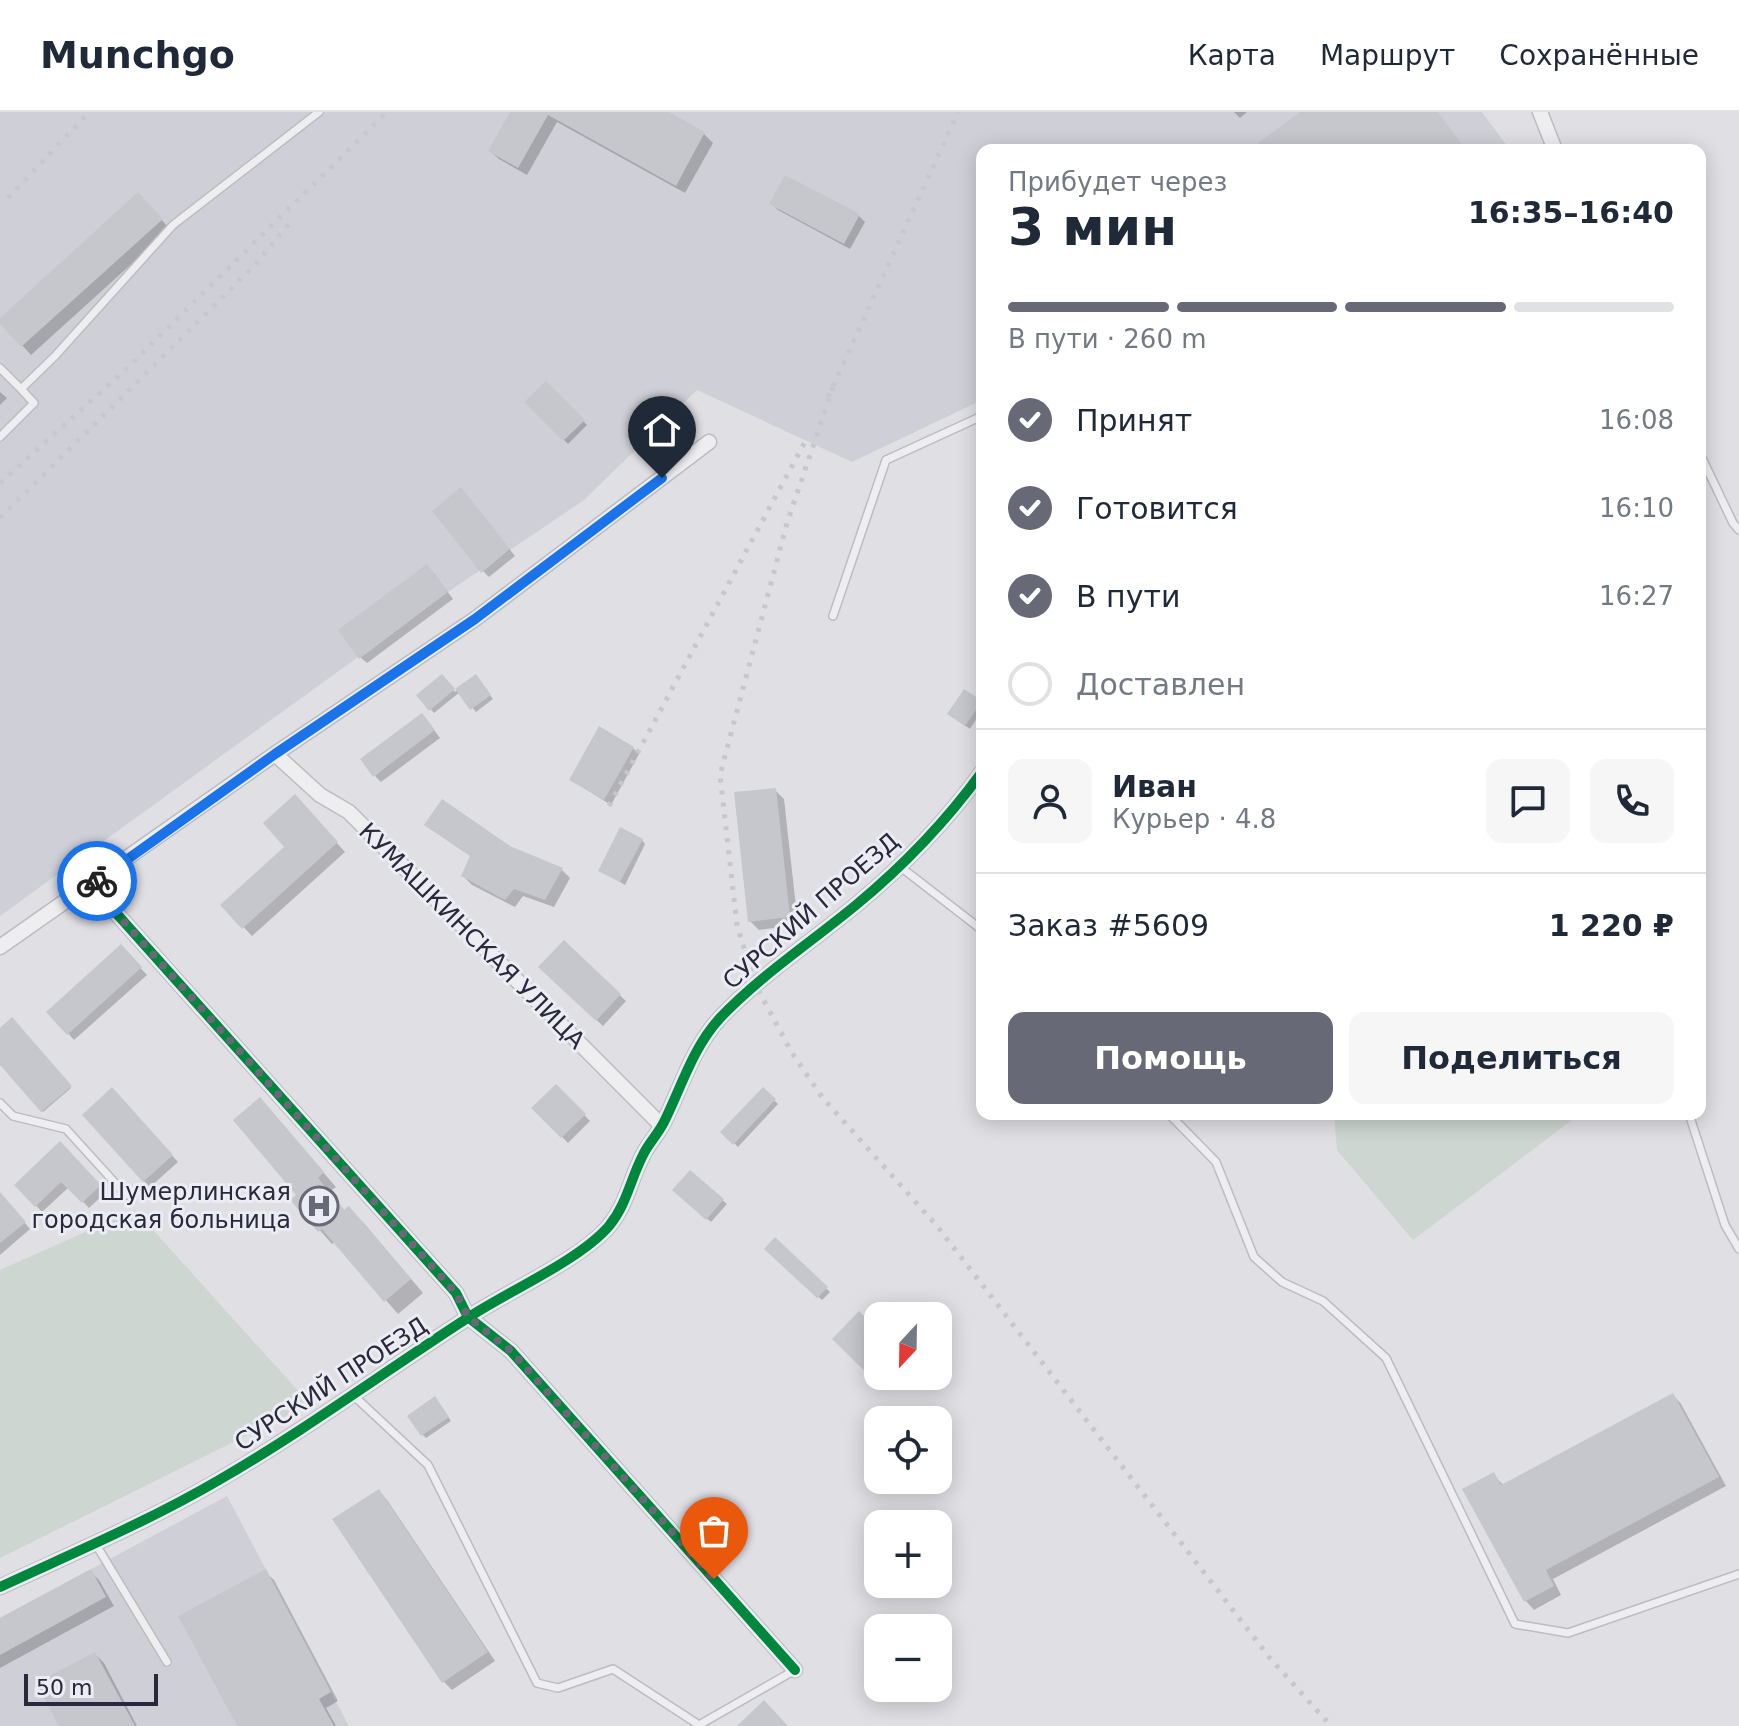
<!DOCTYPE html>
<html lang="ru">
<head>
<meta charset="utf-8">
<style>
	:root { --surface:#fff; --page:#f6f6f7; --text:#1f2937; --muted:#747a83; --line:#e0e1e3; --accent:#686976 }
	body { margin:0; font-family:"DejaVu Sans",sans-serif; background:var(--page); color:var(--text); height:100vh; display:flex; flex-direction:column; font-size:30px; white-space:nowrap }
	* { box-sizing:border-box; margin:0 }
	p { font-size:26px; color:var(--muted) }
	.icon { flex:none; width:44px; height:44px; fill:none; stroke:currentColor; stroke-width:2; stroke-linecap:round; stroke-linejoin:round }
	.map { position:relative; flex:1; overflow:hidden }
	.panel { position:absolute; left:976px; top:32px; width:730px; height:976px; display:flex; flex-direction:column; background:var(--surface); border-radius:16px; box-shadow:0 4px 20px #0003 }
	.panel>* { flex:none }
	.needle { width:52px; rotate:202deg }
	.fabs { position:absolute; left:864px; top:1190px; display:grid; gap:16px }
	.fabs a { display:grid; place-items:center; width:88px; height:88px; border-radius:16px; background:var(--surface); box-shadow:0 4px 20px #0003; font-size:40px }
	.scale { position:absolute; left:24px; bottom:20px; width:134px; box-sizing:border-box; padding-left:8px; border:4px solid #28293b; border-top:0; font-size:22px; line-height:28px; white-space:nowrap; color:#28293b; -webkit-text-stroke:6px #ecedf4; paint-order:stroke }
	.pin { position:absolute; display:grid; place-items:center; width:68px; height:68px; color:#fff; margin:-82px -34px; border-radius:50% 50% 50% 0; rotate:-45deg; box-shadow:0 0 8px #0007 }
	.pin .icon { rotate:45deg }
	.courier { position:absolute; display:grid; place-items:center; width:80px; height:80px; margin:-40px; border:6px solid #1a73e8; border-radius:50%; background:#fff; color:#222; box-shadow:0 2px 10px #0007 }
	.overview em { font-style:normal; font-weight:600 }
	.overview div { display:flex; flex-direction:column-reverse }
	.overview { display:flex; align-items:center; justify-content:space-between; height:136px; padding:0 32px }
	h1 { font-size:52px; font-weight:600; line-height:60px }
	.bar { display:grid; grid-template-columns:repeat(4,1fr); gap:12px 8px; align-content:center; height:96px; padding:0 32px }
	.bar i { height:10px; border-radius:6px; background:var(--line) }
	.bar .active { background:var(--accent) }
	.bar p { grid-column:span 4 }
	.line { display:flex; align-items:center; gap:20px; padding:0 32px; border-top:2px solid var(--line) }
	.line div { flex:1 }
	.round { display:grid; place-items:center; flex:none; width:84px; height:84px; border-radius:16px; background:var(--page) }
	ol { padding:0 32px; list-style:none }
	li { display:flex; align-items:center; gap:24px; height:88px }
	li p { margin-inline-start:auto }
	li .icon { padding:8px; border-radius:50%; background:var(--accent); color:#fff; stroke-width:4 }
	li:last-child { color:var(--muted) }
	li i { width:44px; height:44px; border:4px solid var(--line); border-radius:50% }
	.button { display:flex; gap:16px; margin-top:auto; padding:16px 32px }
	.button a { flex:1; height:92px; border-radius:16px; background:var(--accent); color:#fff; font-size:32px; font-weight:600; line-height:92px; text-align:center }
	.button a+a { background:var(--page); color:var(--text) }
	header { display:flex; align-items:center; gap:48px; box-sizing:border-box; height:112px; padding:0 40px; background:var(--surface); border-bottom:2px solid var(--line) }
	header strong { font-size:38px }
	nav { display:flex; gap:44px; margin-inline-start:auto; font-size:28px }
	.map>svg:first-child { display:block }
	.built { fill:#cfd0d7 }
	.green { fill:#cdd6d0 }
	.shadow { fill:#0003 }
	.building { fill:#c6c7cc }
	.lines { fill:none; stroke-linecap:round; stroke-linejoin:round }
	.lane-casing { stroke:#bcbcc1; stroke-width:10 }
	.street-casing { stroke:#bcbcc1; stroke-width:17 }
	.lane { stroke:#eeeef0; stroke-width:7 }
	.street { stroke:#eeeef0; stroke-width:14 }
	.rail { stroke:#c7c8cb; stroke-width:5; stroke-dasharray:4 8; stroke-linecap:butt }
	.cycleway-casing { stroke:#ecedf4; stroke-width:15 }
	.cycleway { stroke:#00873e; stroke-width:10 }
	.done { stroke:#686976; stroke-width:8; stroke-dasharray:0 14.4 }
	.route { stroke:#1a73e8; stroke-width:10 }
	.labels { text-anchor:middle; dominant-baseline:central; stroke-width:6; stroke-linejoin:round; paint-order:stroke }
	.street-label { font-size:24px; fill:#28293b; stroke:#ecedf4 }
	.poi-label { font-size:24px; fill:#28293b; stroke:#ecedf4; text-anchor:end }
</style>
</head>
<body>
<header>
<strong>Munchgo</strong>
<nav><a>Карта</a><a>Маршрут</a><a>Сохранённые</a></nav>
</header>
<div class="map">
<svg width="1739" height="1614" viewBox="0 0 1739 1614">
	<rect width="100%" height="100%" fill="#dfdfe4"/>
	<path class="built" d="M0,0H1482L1510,38H982V288L852,350L697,278L584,388L448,480L0,804Z
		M227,1384L349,1614H0V1506Z"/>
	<path class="green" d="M1334,1002H1580L1413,1128L1337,1038Z
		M135,1098L310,1292L0,1446V1158Z"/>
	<path class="shadow" d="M512,0H665L704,22L713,31L685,81L557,10L527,63L499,47L490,39Z
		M1234,0H1247L1240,6Z
		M138,83L170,117L31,243L0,209Z
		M772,92L859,104L865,110L850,137L778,98Z
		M546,271L587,313L568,332L527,290Z
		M0,280L7,286L0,293Z
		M467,384L515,444L489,465L483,459Z
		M433,460L453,487L367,551L360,545Z
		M442,565L455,580L476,565L493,587L476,600L460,580L434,601L419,584Z
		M965,580L982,591V598L970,617L954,606Z
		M428,610L440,626L381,670L375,664Z
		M633,636L639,642L611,693L571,668Z
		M775,678L784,687L798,813L759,818L750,809Z
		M303,694L345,740L252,824L223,793L287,735Z
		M426,713L509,736L562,758L570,766L554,795L523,784L515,795L472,773L463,764L472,745Z
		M642,728L645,732L625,773L600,758Z
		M564,831L626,889L603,914L541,855Z
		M121,835L147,863L74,928L49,900Z
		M12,908L71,976L43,1000L0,950V918Z
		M556,974L590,1009L568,1031L534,996Z
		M763,978L778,992L738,1035L723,1020Z
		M118,984L178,1050L150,1075L144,1069Z
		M260,988L336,1075L329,1080L345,1099L362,1109L423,1181L398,1202L335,1130L332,1132L293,1088L299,1083Z
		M60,1032L106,1080L89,1096L69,1075L42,1100L17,1073Z
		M690,1060L727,1092L711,1110L675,1078Z
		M0,1082L30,1117L0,1143Z
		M775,1128L830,1180L822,1188L767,1137Z
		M878,1221V1264H896L884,1276L834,1227Z
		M1673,1283L1681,1292L1726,1374L1553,1467L1561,1483L1534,1498L1526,1489L1493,1362L1504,1374Z
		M438,1291L451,1309L426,1326L422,1322Z
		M379,1379L387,1388L495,1549L452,1578L443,1569Z
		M90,1459L99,1468L114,1494L0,1556V1508Z
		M265,1460L274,1468L338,1589L326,1596L336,1614H239Z
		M95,1542L104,1551L137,1614H61Z"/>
	<path class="building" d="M510,0H669L705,20L676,74L548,3L518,56L488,39Z
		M1300,0H1438L1466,38H1263L1258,31Z
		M785,63L860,102L844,132L769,92Z
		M138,80L163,107L21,235L0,212V206Z
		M546,269L585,308L563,329L524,290Z
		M461,375L510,437L481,461L432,399Z
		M427,452L448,480L359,547L338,518Z
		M442,562L455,577L476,562L491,583L470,598L455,577L429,599L416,583Z
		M964,577L982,589L965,614L947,602Z
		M422,601L435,618L373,665L360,647Z
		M599,614L634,635L604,688L569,668Z
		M776,676L790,805L748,810L734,680Z
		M295,682L338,730L242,817L220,793L284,735L263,711Z
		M442,687L510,734L563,756L545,788L514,777L505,788L461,764L470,744L424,713Z
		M620,715L643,727L620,770L598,759Z
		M564,828L621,882L596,909L538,855Z
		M121,832L142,855L67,923L46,900Z
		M12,905L72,974L41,1000L0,953V916Z
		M556,972L586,1002L561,1026L531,996Z
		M112,975L173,1043L143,1070L82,1003Z
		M763,975L776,987L733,1033L720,1020Z
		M260,985L324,1060L318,1066L344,1098L349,1094L411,1167L384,1190L322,1117L318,1120L290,1088L296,1083L233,1008Z
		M60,1029L101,1073L82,1091L61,1070L35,1095L14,1073Z
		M690,1058L724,1087L706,1108L672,1078Z
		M0,1080L26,1110L0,1131Z
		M775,1125L828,1175L817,1186L764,1137Z
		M859,1199L878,1218V1264H884L877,1271L832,1227Z
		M1673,1281L1719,1365L1546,1458L1554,1474L1524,1490L1462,1377L1494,1360L1501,1373Z
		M435,1284L449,1305L421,1324L407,1304Z
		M379,1377L488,1540L442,1571L332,1407Z
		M91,1457L106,1485L0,1543V1506Z
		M266,1457L331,1580L319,1587L334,1614H237L178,1504Z
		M95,1540L135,1614H59L36,1571Z
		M764,1588L788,1614H737Z"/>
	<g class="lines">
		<defs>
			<path id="lane" d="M0,256L21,277
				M0,325L34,291L21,277L55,244L173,113L319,0
				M1700,342L1733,411L1739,418
				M833,504L886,348L982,304
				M898,753L982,818
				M0,991L13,1004L66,1017L126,1083
				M1169,1002L1216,1050L1254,1145L1282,1170L1323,1189L1386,1246L1515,1512L1568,1521L1739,1462
				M1689,1002L1725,1113L1739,1137
				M353,1283L428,1353L537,1571L558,1576L613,1557L699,1613L795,1558
				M95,1431L167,1550"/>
			<path id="street" d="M1540,0L1555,38
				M275,642L320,683L349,700L662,1014
				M91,773L456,1181L468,1205L511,1239L795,1558
				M0,835L275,642L475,507L709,330
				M0,1475C73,1441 149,1409 219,1368C304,1319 384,1260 466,1207C506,1180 579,1149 609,1114C627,1092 630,1068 643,1043C648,1032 658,1022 664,1010C681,976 693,935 720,906C761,863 810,831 856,793C902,755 947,708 982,660"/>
		</defs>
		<use href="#lane" class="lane-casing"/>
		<use href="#street" class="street-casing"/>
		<use href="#lane" class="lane"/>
		<use href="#street" class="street"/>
		<path class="rail" d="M8,86L89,0
			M833,275L787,411L720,663L737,813L755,872L792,941L822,985L937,1114L1269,1545L1331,1614
			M828,285L958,0
			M0,371L120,263L387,0
			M0,406L253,155L294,106
			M609,694L806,328"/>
		<defs>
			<path id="cycleway" d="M91,773L456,1181L468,1205L511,1239L795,1558
				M0,1475C73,1441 149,1409 219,1368C304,1319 384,1260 466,1207C506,1180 579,1149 609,1114C627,1092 630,1068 643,1043C648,1032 658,1022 664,1010C681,976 693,935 720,906C761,863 810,831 856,793C902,755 947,708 982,660"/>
		</defs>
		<use href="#cycleway" class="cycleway-casing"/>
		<use href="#cycleway" class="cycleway"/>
	</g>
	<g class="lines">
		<path class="done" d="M97,769L91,773L456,1181L468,1205L511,1239L714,1467"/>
		<path class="route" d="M97,769L275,642L475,507L662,366"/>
	</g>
	<defs>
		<symbol id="hospital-ring" viewBox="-11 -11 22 22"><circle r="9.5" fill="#ecedf4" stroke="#686976" stroke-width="1.5"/><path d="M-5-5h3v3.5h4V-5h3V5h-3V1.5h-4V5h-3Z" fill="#686976"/></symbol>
	</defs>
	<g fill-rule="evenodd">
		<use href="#hospital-ring" x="297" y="1072" width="44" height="44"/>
	</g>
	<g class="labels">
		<g class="street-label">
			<text transform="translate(811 799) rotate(-41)">СУРСКИЙ ПРОЕЗД</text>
			<text transform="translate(472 824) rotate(45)">КУМАШКИНСКАЯ УЛИЦА</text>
			<text transform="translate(331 1272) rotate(-33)">СУРСКИЙ ПРОЕЗД</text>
		</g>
		<g class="poi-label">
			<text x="291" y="1080">Шумерлинская<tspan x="291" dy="28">городская больница</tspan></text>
		</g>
	</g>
</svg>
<div class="fabs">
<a><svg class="needle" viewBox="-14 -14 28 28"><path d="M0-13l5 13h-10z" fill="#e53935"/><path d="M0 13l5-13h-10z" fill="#747a83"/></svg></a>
<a><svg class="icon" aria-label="locate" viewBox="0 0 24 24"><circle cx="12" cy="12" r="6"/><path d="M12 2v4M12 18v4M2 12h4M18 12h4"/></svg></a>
<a>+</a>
<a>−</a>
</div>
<div class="scale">50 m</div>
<div class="pin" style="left:714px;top:1467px;background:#ea580c"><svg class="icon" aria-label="bag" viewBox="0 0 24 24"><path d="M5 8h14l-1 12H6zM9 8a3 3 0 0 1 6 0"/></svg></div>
<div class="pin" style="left:662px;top:366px;background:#1f2937"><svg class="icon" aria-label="home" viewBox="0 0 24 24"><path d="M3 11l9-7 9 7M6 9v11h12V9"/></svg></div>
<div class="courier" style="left:97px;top:769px"><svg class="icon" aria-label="bike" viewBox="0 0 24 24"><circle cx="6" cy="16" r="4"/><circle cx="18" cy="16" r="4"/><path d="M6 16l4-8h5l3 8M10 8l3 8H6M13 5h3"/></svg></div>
<section class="panel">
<div class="overview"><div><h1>3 мин</h1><p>Прибудет через</p></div><em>16:35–16:40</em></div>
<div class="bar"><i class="active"></i><i class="active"></i><i class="active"></i><i></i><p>В пути · 260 m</p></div>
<ol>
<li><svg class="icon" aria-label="check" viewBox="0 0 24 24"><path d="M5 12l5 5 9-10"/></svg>Принят<p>16:08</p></li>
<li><svg class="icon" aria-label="check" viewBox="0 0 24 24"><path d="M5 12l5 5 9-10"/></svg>Готовится<p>16:10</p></li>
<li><svg class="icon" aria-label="check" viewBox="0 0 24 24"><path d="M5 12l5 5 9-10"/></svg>В пути<p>16:27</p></li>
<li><i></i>Доставлен</li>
</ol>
<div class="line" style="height:144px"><a class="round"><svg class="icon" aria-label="person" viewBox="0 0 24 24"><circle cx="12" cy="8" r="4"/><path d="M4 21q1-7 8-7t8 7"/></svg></a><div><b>Иван</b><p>Курьер · 4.8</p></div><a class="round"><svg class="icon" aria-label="chat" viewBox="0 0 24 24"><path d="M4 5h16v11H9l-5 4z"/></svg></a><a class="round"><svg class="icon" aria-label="phone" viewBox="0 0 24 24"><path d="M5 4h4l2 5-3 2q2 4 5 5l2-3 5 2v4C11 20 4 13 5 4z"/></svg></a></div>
<div class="line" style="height:104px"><div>Заказ #5609</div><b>1 220 ₽</b></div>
<div class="button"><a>Помощь</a><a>Поделиться</a></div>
</section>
</div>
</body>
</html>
